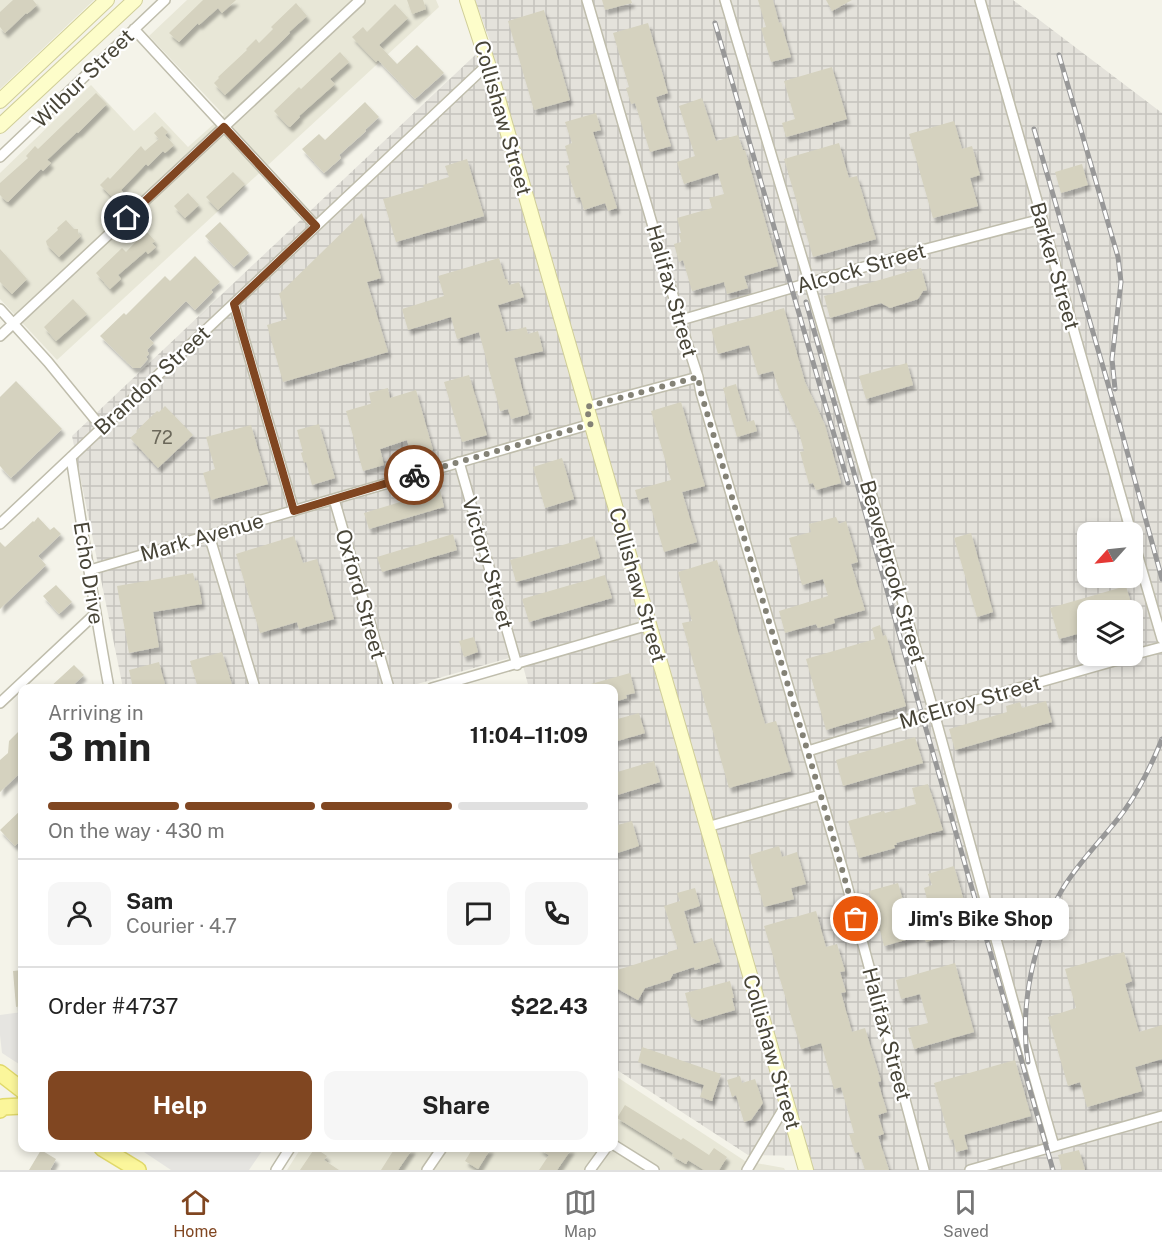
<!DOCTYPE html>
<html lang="en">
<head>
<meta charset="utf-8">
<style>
	:root { --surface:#fff; --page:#f6f6f6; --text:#222; --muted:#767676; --line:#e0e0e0; --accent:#804621 }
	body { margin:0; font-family:"Public Sans",sans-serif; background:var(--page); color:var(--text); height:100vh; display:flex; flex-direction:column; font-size:22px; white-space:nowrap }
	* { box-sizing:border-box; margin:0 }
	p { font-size:20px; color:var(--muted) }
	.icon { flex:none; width:33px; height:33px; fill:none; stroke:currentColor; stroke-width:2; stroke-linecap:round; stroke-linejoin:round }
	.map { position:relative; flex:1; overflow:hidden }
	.panel { position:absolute; left:18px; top:684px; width:600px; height:468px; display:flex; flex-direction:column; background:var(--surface); border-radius:12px; box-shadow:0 3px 9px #0003 }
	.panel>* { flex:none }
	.needle { width:39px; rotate:243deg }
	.buttons { position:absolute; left:1077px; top:522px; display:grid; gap:12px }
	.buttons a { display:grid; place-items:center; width:66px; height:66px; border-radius:12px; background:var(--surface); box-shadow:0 3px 9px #0003; font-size:30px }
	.pin { position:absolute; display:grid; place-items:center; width:51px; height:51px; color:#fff; margin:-26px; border:3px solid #fff; border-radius:50%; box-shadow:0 2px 6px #0007 }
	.courier { position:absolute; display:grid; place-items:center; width:60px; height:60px; margin:-30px; border:4px solid #804621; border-radius:50%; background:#fff; color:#222; box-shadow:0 2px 8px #0007 }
	.bubble { position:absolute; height:42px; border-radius:12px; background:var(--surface); box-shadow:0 3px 9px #0003; font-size:20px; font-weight:700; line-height:42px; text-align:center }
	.summary em { font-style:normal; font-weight:700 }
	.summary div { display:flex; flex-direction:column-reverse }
	.summary { display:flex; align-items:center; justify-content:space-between; height:102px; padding:0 30px }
	h1 { font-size:39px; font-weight:700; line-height:45px }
	.bar { display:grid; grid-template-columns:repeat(4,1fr); gap:9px 6px; align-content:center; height:72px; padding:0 30px }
	.bar i { height:8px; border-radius:4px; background:var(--line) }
	.bar .current { background:var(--accent) }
	.bar p { grid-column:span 4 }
	.line { display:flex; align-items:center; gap:15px; padding:0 30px; border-top:2px solid var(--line) }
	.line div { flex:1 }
	.round { display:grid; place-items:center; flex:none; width:63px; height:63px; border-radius:12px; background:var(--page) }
	.button { display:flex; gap:12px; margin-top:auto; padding:12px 30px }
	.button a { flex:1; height:69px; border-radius:12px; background:var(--accent); color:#fff; font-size:24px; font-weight:700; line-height:69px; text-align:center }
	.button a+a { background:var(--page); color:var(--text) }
	.tab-bar { display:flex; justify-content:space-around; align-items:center; height:84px; border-top:2px solid var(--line); background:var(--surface); font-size:16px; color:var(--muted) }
	.tab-bar a { display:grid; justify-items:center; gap:3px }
	.tab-bar .current { color:var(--accent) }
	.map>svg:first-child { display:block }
	.residential { fill:#e8e7d7 }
	.industrial { fill:url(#industrial-grid); fill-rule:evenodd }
	.parking { fill:#e6e5e1 }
	.building { fill:#d5d2bf; filter:url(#shadow) }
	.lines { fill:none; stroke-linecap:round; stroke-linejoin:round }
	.street-casing { stroke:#bfbdac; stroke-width:12 }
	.secondary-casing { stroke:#d0ce98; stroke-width:16 }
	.primary-casing { stroke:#e1d96a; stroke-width:18 }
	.street { stroke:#fff; stroke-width:9 }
	.secondary { stroke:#fdfdca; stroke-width:14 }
	.primary { stroke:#fbf69b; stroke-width:15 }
	.rail-casing { stroke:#989898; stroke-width:5 }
	.rail { stroke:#fff; stroke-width:3; stroke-dasharray:9; stroke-linecap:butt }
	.done { stroke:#848276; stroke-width:6; stroke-dasharray:0 10.8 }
	.route { stroke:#804621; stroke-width:8 }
	.labels { text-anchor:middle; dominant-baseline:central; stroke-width:4.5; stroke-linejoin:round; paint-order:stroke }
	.number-label { font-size:18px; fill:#6b685a }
	.street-label { font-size:21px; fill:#484538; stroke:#fff }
</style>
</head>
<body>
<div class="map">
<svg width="1162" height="1170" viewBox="0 0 1162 1170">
	<defs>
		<pattern id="industrial-grid" width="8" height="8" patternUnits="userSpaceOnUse" patternTransform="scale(1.5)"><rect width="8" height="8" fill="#e4e2db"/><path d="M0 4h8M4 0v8" fill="none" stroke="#c5c3bd"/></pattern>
		<filter id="shadow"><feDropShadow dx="3" dy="5" stdDeviation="1.5" flood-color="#0004"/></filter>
	</defs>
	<rect width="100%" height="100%" fill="#f4f3e9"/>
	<path class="residential" d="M0,0H94L0,89Z
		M187,0H436L439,7L57,360L0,299V173L91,85L134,131L155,112L188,147L224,115L149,36Z
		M614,1075L745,1161L784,1168L785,1170H287L301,1148H614Z"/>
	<path class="industrial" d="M475,0H1013L1162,113V1170H813L809,1156L748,1155L614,1068V688H529L520,655L403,688H123L72,436L490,41ZM1088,532H1132V578H1088ZM1088,610H1132V656H1088Z"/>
	<path class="parking" d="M22,1012V1066L2,1053L0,1035V1015Z
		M147,1148H264L249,1170H171L144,1152Z"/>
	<path class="building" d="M13,0H33L37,5L27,14L26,13L5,33L0,27V12Z
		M203,0H236L222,13L218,8L199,25L198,23L179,42L169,33Z
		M407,0H423L426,9L412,14Z
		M602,0H631L632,3L605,10Z
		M758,0H773L779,23L781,22L791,57L771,62L761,28L766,27Z
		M826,0H852L832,11Z
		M296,3L307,16L289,32L290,33L283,40L225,95L214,83L219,78L218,77L247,50L246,49L256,39L259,43L273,29L271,27Z
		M395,4L408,18L379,45L397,64L417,45L444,73L415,99L378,60L376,62L352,37L363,27L367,32Z
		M544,10L570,100L534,110L508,21Z
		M648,23L668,93L656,97L671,146L650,152L635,103L631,104L626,88L629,87L613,33Z
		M340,52L349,62L330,79L335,84L299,116L300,117L290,127L287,125L274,111L299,87L301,89Z
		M832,67L847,119L832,123L833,124L786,137L782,123L795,119L784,81Z
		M96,93L107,104L78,133L77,132L47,160L51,163L43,171L41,169L8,202L5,200L0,195V183L28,158L26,156L35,146L38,149Z
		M702,98L716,141L738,135L743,150H745L778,266L744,276L748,288L727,294L724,282L692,291L683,260L679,262L674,244L681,242L679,234L681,233L677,218L712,208L709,198L724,194L718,173L684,184L677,162L695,156L679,106Z
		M365,102L379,117L365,130L366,131L339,155L341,158L324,173L302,149L319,134L325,140Z
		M596,113L601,130L593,132L617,208L608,211L605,203L584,210L580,197L576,198L566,166L570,164L565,146L572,143L565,122Z
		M954,121L962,149L972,146L980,175L970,178L978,206L933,218L909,134Z
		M162,126L168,132L165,135L174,145L165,153L163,151L148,166L146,164L121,190L123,192L115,200L100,185L108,177L110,179L141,146L145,151L159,139L154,133Z
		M839,143L849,178L857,176L876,239L813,257L784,159Z
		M467,159L484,216L396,242L383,199L424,187L423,185L449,177L445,166Z
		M1082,164L1088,185L1061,193L1055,172Z
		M233,172L245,184L218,210L206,197Z
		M188,193L199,205L185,218L174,206Z
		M362,213L381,278L367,282L388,352L283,382L267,325L287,319L279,294Z
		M66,220L74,229H78V233L81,236L59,257L47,245L46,241L58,230L57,228Z
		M220,222L249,253L234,267L205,236Z
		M146,231L155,241L152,243L156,247L148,254L146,251L118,275L121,279L110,289L96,273L122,248L126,252Z
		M0,249L27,279L12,294L0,282Z
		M195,256L220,282L211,290L213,292L195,310L186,301L149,338L154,343L147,350L149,354L146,357L148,359L140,368H133L100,336L124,313L126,315L165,276L170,281Z
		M499,258L505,279H507L509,285L519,282L524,297L498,305L506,332L526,327L528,334L538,331L543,351L514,358L529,414L511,419L508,409L500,411L479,332L457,339L451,317L408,330L402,309L444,296L438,276Z
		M921,268L927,290L923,291L918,299L890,308L881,303L830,318L824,296Z
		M73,299L87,314L56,341L44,327Z
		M784,308L805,382L825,425L841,483L816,490L813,483L809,484L800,452L804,451L799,433L779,390L773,371L758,375L749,345L718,354L711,329Z
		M907,363L913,385L866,399L859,376Z
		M469,375L487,435L462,442L444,382Z
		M16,381L62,429L11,478L0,466V397Z
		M736,384L747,422L754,420L757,431L737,437L723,388Z
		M388,388L390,398L416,390L433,450L412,457L407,440L380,449L384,465L363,471L346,411L370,404L371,403L369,393Z
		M681,402L705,486L682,492L697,542L664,552L648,497L638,500L635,490L671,480L651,411Z
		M165,406L193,435L158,468L130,438L137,432L136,431L157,411L159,412Z
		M319,424L335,478L312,485L306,462L304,463L301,453L303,452L297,430Z
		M251,425L268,484L211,500L203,473L215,469L206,437Z
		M562,458L574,499L545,508L533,467Z
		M440,490L444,507L369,529L364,513Z
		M38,517L50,530L54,527L61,534L38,556L46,565L0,609V542L5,547L33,521L34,522Z
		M836,517L839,524L846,521L858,562L851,564L865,610L834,619L835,623L818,628L816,624L785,633L779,611L828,596L823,579L802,585L789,538L811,532L809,524Z
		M971,533L993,612L977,617L954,538Z
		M453,534L457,550L382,572L377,557Z
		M294,536L303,563L317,559L334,619L299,629L297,622L260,633L236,554Z
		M594,536L600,558L516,582L510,560Z
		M717,560L765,724L776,721L791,771L729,788L682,623L692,621L678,572Z
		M193,573L195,581L198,580L202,604L153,612L159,647L129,653L117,586Z
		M605,575L612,598L529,622L522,599Z
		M56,585L72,602L59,614L43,596Z
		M1126,586L1133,610H1088V631L1059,639L1050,608Z
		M880,625L883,636L886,635L906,706L826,730L806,659L875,639L872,628Z
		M474,637L478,652L464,657L459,641Z
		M222,652L233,688H198L190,661Z
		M159,662L166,688H133L129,670Z
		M74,665L84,675L70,688H49Z
		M630,673L635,693L626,695L627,698L614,702V688H585L584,686Z
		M1046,701L1052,722L955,750L949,729L1007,712L1006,706L1020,702L1022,708Z
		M639,713L645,733L614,742V720Z
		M22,728V771L0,792V760L8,753L9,741Z
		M915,737L923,763L843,786L836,760Z
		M654,761L660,782L614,796V773Z
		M928,784L943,830L896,843L897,845H894L895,848L859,858L848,821L884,811L885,813L916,804L912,788Z
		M22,809V839L15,846L0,830Z
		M632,821L639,846L614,854V826Z
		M779,846L782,857L797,852L806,884L791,888L794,899L764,907L749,855Z
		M954,866L972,929L926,942L924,935L884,946L878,922L874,923L872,914L876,913L869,891L898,883L911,928L933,921L924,888L932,885L928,874Z
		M695,888L700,906L684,911L694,944L712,938L720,962L695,970L694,967L673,974L670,980L645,988L638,1000L614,987V971L668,954V952L678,949L664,906L680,901L677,893Z
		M816,911L826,947L837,944L845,971L840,972L846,992L841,993L852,1032L865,1028L881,1081L878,1082L887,1112L878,1115L884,1134L878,1136L889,1170H865L859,1152L855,1153L849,1134L854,1133L841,1087L834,1089L821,1043L801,1049L764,926Z
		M1124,952L1132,981L1125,984L1139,1032L1162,1025V1059L1135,1067L1142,1091L1087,1107L1080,1082L1068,1086L1048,1017L1076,1008L1065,969Z
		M955,963L974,1032L914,1049L908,1028L928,1023L920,994L901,999L896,980Z
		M22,970V1006L16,1007L13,971Z
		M730,981L734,998H732L735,1010L698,1021L691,1017L685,993Z
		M642,1047L721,1074L712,1101L700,1097L704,1085L638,1062Z
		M1015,1060L1031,1116L964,1135L968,1149L956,1152L953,1139L950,1140L934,1083Z
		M740,1076L742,1083L755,1079L763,1103L751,1120L744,1122L736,1095L732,1097L727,1080Z
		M625,1105L681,1140L683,1138L709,1155L714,1148L727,1157L719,1170H704L688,1160L686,1164L672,1156L673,1153L617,1118Z
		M315,1148L327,1156L324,1160L339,1170H300Z
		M395,1148H413L398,1170H381Z
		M473,1148H491L478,1169L465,1161Z
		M538,1148H572L557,1170H539L549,1155Z
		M41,1150L56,1159L50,1170H29Z
		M1079,1150L1085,1170H1062L1058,1155Z"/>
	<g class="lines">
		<defs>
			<path id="street" d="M587,0L686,340L698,377L701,393L844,874L924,1170
				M725,0C796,237 867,474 934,713C974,857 1012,1002 1054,1146
				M980,0L1131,532
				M134,29L316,226
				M0,157L165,0
				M234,304L294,511
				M0,309L48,362L102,428
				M681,320L926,249L1042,219
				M0,336L360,0
				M586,407L698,377
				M71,457C83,534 95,612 109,688
				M459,462L517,665
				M334,499L389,688
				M0,524L488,64
				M209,535L255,688
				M1132,536L1162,639
				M90,570L591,424
				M1132,655L1162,647
				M432,688L649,625
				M0,703L95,614
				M808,751L934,712L1132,656
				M707,827L820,795
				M614,1145L654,1170
				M276,1170L290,1148
				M427,1170L442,1148
				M590,1170L606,1148
				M747,1170L787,1103
				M970,1170L1162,1116"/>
			<path id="secondary" d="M467,0L488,64L806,1170
				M0,101L107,0
				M0,126L135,0"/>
			<path id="primary" d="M0,1073L22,1090
				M0,1110L3,1107L22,1106
				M102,1148L138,1170"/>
		</defs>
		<use href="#street" class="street-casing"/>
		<use href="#secondary" class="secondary-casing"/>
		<use href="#primary" class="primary-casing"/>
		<use href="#street" class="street"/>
		<use href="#secondary" class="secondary"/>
		<use href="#primary" class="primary"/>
		<defs>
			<path id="rail" d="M715,23L848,483
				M1059,55L1118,257L1121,282L1112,359L1115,389
				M1034,129L1119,422L1162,579
				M806,302L922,715L1053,1170
				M1028,1062C1019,1007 1034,938 1062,890C1079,861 1104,838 1124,811C1140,789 1152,764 1162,739"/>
		</defs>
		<use href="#rail" class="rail-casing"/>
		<use href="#rail" class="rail"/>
	</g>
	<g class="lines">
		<path class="done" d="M414,475L591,424L586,407L698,377L701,393L831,830L856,919"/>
		<path class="route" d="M127,218L224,127L316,226L234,304L294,511L414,475"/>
	</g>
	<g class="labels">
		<g class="number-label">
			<text x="162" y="437">72</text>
		</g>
		<g class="street-label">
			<text transform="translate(83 78) rotate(-44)">Wilbur Street</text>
			<text transform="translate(503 118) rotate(74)">Collishaw Street</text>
			<text transform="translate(1055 266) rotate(74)">Barker Street</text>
			<text transform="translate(861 268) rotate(-16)">Alcock Street</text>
			<text transform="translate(672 291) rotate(74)">Halifax Street</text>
			<text transform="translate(152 380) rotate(-43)">Brandon Street</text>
			<text transform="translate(202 537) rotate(-16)">Mark Avenue</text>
			<text transform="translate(488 563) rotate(74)">Victory Street</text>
			<text transform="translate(893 572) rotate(74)">Beaverbrook Street</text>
			<text transform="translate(89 573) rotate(81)">Echo Drive</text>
			<text transform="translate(638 585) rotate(74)">Collishaw Street</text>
			<text transform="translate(361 594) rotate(74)">Oxford Street</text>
			<text transform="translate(970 702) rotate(-16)">McElroy Street</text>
			<text transform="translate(887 1034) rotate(75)">Halifax Street</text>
			<text transform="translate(772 1052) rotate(74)">Collishaw Street</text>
		</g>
	</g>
</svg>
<div class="buttons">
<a><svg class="needle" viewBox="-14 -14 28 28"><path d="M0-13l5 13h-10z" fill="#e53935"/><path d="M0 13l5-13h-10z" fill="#767676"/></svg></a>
<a><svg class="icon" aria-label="layers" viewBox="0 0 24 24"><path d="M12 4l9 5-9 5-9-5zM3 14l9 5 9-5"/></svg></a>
</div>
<div class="pin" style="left:856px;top:919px;background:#ea580c"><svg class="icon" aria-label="bag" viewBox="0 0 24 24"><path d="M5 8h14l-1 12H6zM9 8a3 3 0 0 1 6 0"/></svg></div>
<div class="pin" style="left:127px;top:218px;background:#1f2937"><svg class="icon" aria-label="home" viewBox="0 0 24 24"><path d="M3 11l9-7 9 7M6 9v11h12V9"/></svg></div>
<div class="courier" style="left:414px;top:475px"><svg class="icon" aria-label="bike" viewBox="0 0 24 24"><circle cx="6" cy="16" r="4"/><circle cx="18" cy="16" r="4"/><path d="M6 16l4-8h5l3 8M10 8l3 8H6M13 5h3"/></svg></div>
<div class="bubble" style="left:892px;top:898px;width:177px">Jim's Bike Shop</div>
<section class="panel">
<div class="summary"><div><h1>3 min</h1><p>Arriving in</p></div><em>11:04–11:09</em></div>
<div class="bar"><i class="current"></i><i class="current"></i><i class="current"></i><i></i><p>On the way · 430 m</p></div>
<div class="line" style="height:108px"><a class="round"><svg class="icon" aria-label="person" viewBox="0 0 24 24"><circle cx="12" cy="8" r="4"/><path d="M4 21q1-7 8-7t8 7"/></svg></a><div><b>Sam</b><p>Courier · 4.7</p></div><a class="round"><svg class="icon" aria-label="chat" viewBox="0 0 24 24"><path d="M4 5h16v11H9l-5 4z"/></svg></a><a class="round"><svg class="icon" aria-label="phone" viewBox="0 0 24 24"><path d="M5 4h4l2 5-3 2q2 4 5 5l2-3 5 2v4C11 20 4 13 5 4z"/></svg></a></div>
<div class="line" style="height:78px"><div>Order #4737</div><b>$22.43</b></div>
<div class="button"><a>Help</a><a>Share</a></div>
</section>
</div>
<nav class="tab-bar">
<a class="current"><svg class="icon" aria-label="home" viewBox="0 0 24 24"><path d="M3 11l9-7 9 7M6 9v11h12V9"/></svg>Home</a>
<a><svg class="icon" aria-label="map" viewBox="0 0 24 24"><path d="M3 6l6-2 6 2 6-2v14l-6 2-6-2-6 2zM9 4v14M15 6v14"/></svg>Map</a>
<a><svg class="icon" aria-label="saved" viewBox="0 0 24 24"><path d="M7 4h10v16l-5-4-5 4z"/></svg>Saved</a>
</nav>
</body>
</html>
